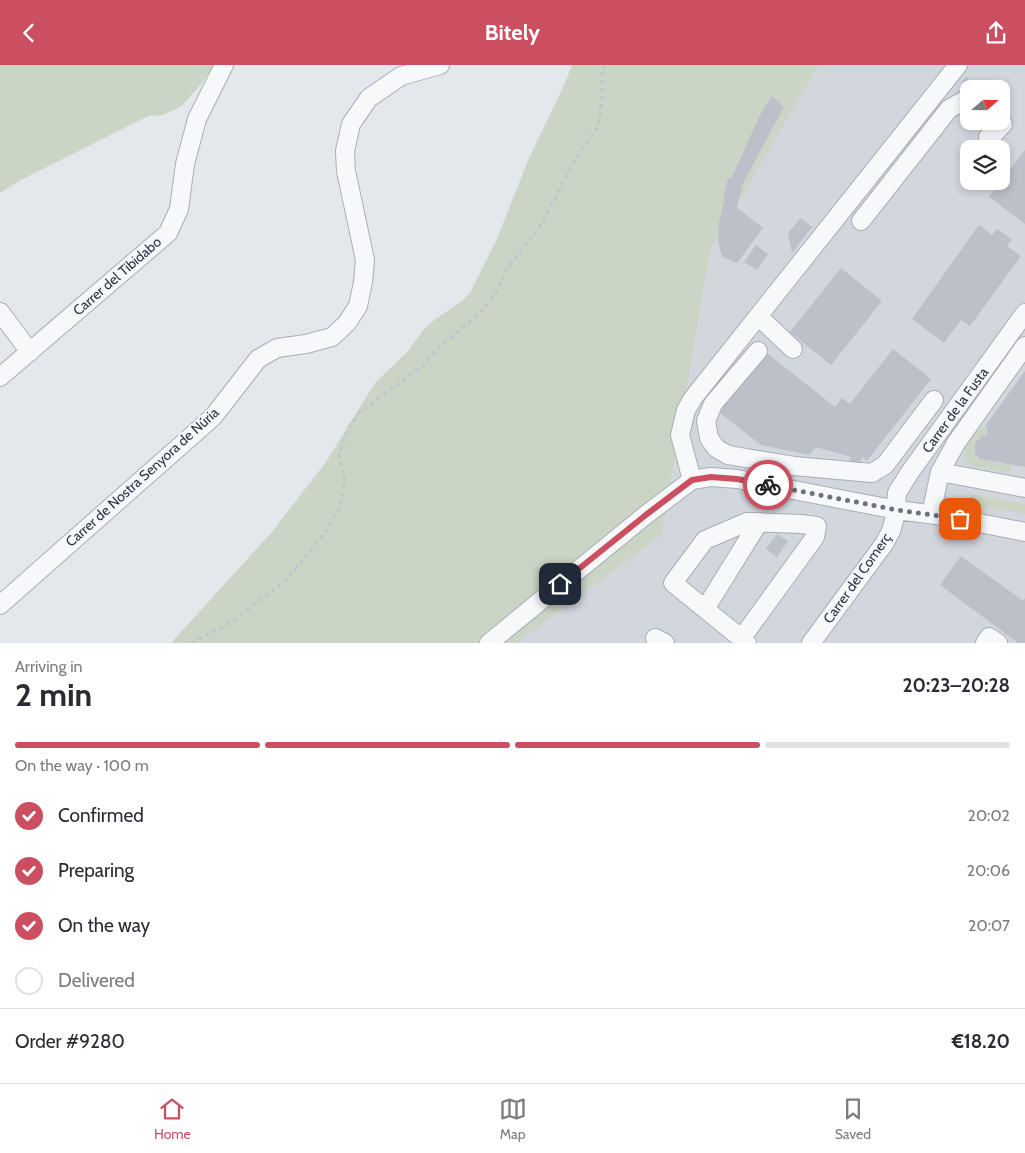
<!DOCTYPE html>
<html lang="en">
<head>
<meta charset="utf-8">
<style>
	:root { --surface:#fff; --page:#f2f2f3; --text:#2b2b33; --muted:#7c7c81; --line:#e1e1e2; --accent:#cb4f61 }
	body { margin:0; font-family:Cabin,sans-serif; background:var(--page); color:var(--text); height:100vh; display:flex; flex-direction:column; font-size:19px; white-space:nowrap }
	* { box-sizing:border-box; margin:0 }
	p { font-size:16px; color:var(--muted) }
	.icon { flex:none; width:28px; height:28px; fill:none; stroke:currentColor; stroke-width:2; stroke-linecap:round; stroke-linejoin:round }
	.map { position:relative; height:578px; overflow:hidden }
	.side { display:flex; flex-direction:column; background:var(--surface); flex:1 }
	.side>* { flex:none }
	.needle { width:32px; rotate:70deg }
	.tools { position:absolute; left:960px; top:15px; display:grid; gap:10px }
	.tools a { display:grid; place-items:center; width:50px; height:50px; border-radius:10px; background:var(--surface); box-shadow:0 2px 8px #0003; font-size:25px }
	.pin { position:absolute; display:grid; place-items:center; width:42px; height:42px; color:#fff; margin:-21px; border-radius:10px; box-shadow:0 2px 8px #0006 }
	.courier { position:absolute; display:grid; place-items:center; width:50px; height:50px; margin:-25px; border:4px solid #cb4f61; border-radius:50%; background:#fff; color:#222; box-shadow:0 1px 6px #0007 }
	.overview em { font-style:normal; font-weight:700 }
	.overview div { display:flex; flex-direction:column-reverse }
	.overview { display:flex; align-items:center; justify-content:space-between; height:85px; padding:0 15px }
	h1 { font-size:32px; font-weight:700; line-height:38px }
	.bar { display:grid; grid-template-columns:repeat(4,1fr); gap:8px 5px; align-content:center; height:60px; padding:0 15px }
	.bar i { height:6px; border-radius:4px; background:var(--line) }
	.bar .on { background:var(--accent) }
	.bar p { grid-column:span 4 }
	.line { display:flex; align-items:center; gap:12px; padding:0 15px; border-top:1px solid var(--line) }
	.line div { flex:1 }
	ol { padding:0 15px; list-style:none }
	li { display:flex; align-items:center; gap:15px; height:55px }
	li p { margin-inline-start:auto }
	li .icon { padding:5px; border-radius:50%; background:var(--accent); color:#fff; stroke-width:4 }
	li:last-child { color:var(--muted) }
	li i { width:28px; height:28px; border:2px solid var(--line); border-radius:50% }
	header { display:flex; justify-content:space-between; align-items:center; height:65px; padding:0 15px; background:var(--accent); color:#fff; font-size:22px; font-weight:700 }
	.tab-bar { display:flex; justify-content:space-around; align-items:center; height:70px; border-top:1px solid var(--line); background:var(--surface); font-size:14px; color:var(--muted) }
	.tab-bar a { display:grid; justify-items:center; gap:2px }
	.tab-bar .on { color:var(--accent) }
	.map>svg:first-child { display:block }
	.built { fill:#d2d6dd; fill-rule:evenodd }
	.green { fill:#cad5c6 }
	.building { fill:#bbc0c9 }
	.lines { fill:none; stroke-linecap:round; stroke-linejoin:round }
	.minor-casing { stroke:#a9aeb6; stroke-width:20 }
	.path { stroke:#c2c5cb; stroke-width:3; stroke-dasharray:4 4; stroke-linecap:butt }
	.minor { stroke:#f7f8fa; stroke-width:18 }
	.done { stroke:#6c737f; stroke-width:5; stroke-dasharray:0 9 }
	.route { stroke:#cb4f61; stroke-width:6 }
	.labels { text-anchor:middle; dominant-baseline:central; stroke-width:4; stroke-linejoin:round; paint-order:stroke }
	.street-label { font-size:14px; fill:#2c3544; stroke:#f4f6f9 }
</style>
</head>
<body>
<header><svg class="icon" aria-label="back" viewBox="0 0 24 24"><path d="M15 5l-7 7 7 7"/></svg>Bitely<svg class="icon" aria-label="share" viewBox="0 0 24 24"><path d="M12 15V3M7 8l5-5 5 5M5 13v7h14v-7"/></svg></header>
<div class="map">
<svg width="1025" height="578" viewBox="0 0 1025 578">
	<rect width="100%" height="100%" fill="#e4e7ec"/>
	<path class="built" d="M819,0H1025V578H517L662,470L710,186ZM969,24H1001V56H969ZM969,84H1001V116H969Z"/>
	<path class="green" d="M0,0H214L201,19L182,41L163,50L149,51L138,56L19,116L0,128Z
		M572,0H819L710,186L662,470L517,578H171L271,468L326,397L375,318L409,285L423,265L433,256L463,235L471,226L496,176L529,93L566,16Z
		M986,362L987,370C982,371 977,373 975,379C968,398 1000,398 1011,400L1010,408L974,401L966,396C960,381 973,367 986,362Z
		M970,429L1025,439V449L969,439Z"/>
	<path class="building" d="M966,12L974,18L970,23L962,17Z
		M772,31L784,42L743,118L737,143L763,163L737,198L722,192L718,175L719,157L725,133L723,132L728,114L732,112L759,52Z
		M1025,85V159L989,132Z
		M801,153L812,162L792,188L788,168Z
		M979,160L992,170L997,164L1012,174L1007,181L1021,191L970,261L961,255L944,278L912,254Z
		M756,180L768,189L757,205L744,197Z
		M841,203L882,236L831,300L790,267Z
		M893,284L931,314L867,396L863,392L857,400L849,394L851,392L816,382L809,390L761,380L720,348L723,341L768,289L835,342L842,333L850,339Z
		M1025,306V402L979,394L975,388V378L982,371L987,370V363L985,361Z
		M777,469L788,476L777,492L766,484Z
		M961,491L1023,536L1025,533V578H1018L940,520Z"/>
	<g class="lines">
		<defs>
			<path id="minor" d="M988,72L994,69L1003,59L1001,56
				M861,156L949,44L963,36H969
				M0,247L30,287
				M758,251L793,284
				M758,286L713,339L706,356L709,373L716,383L728,390L794,401L872,408L885,400L934,335
				M0,312L168,168L179,144L185,99L197,54L224,0
				M940,407L1025,423
				M692,415L680,370L686,345L693,333L958,0
				M931,449L940,407L956,378L1025,281
				M0,540L213,352L258,294L277,283L306,279L332,272L347,258L358,241L363,217L365,195L346,106L345,86L351,59L369,33L401,11L440,0
				M705,544L759,457
				M655,573L665,578
				M741,574L815,472L817,461L801,459L747,457L705,475L673,518L747,578
				M489,578L647,449L692,415L711,412L737,414L897,445L944,451L1025,467
				M811,578L884,479L891,466L895,452L897,428L910,407L1025,248
				M985,578L989,572L998,578"/>
		</defs>
		<use href="#minor" class="minor-casing"/>
		<path class="path" d="M191,578L232,557L287,514L324,469L340,443L345,415L339,390L348,363L360,347L424,300L440,281L477,251L495,230L508,202L539,163L575,95L598,62L602,36V9L605,0"/>
		<use href="#minor" class="minor"/>
	</g>
	<g class="lines">
		<path class="done" d="M768,420L897,445L960,454"/>
		<path class="route" d="M560,519L647,449L692,415L711,412L737,414L768,420"/>
	</g>
	<g class="labels">
		<g class="street-label">
			<text transform="translate(117 211) rotate(-41)">Carrer del Tibidabo</text>
			<text transform="translate(955 345) rotate(-54)">Carrer de la Fusta</text>
			<text transform="translate(142 412) rotate(-42)">Carrer de Nostra Senyora de Núria</text>
			<text transform="translate(857 513) rotate(-55)">Carrer del Comerç</text>
		</g>
	</g>
</svg>
<div class="tools">
<a><svg class="needle" viewBox="-14 -14 28 28"><path d="M0-13l5 13h-10z" fill="#e53935"/><path d="M0 13l5-13h-10z" fill="#7c7c81"/></svg></a>
<a><svg class="icon" aria-label="layers" viewBox="0 0 24 24"><path d="M12 4l9 5-9 5-9-5zM3 14l9 5 9-5"/></svg></a>
</div>
<div class="pin" style="left:960px;top:454px;background:#ea580c"><svg class="icon" aria-label="bag" viewBox="0 0 24 24"><path d="M5 8h14l-1 12H6zM9 8a3 3 0 0 1 6 0"/></svg></div>
<div class="pin" style="left:560px;top:519px;background:#1f2937"><svg class="icon" aria-label="home" viewBox="0 0 24 24"><path d="M3 11l9-7 9 7M6 9v11h12V9"/></svg></div>
<div class="courier" style="left:768px;top:420px"><svg class="icon" aria-label="bike" viewBox="0 0 24 24"><circle cx="6" cy="16" r="4"/><circle cx="18" cy="16" r="4"/><path d="M6 16l4-8h5l3 8M10 8l3 8H6M13 5h3"/></svg></div>
</div>
<section class="side">
<div class="overview"><div><h1>2 min</h1><p>Arriving in</p></div><em>20:23–20:28</em></div>
<div class="bar"><i class="on"></i><i class="on"></i><i class="on"></i><i></i><p>On the way · 100 m</p></div>
<ol>
<li><svg class="icon" aria-label="check" viewBox="0 0 24 24"><path d="M5 12l5 5 9-10"/></svg>Confirmed<p>20:02</p></li>
<li><svg class="icon" aria-label="check" viewBox="0 0 24 24"><path d="M5 12l5 5 9-10"/></svg>Preparing<p>20:06</p></li>
<li><svg class="icon" aria-label="check" viewBox="0 0 24 24"><path d="M5 12l5 5 9-10"/></svg>On the way<p>20:07</p></li>
<li><i></i>Delivered</li>
</ol>
<div class="line" style="height:65px"><div>Order #9280</div><b>€18.20</b></div>
</section>
<nav class="tab-bar">
<a class="on"><svg class="icon" aria-label="home" viewBox="0 0 24 24"><path d="M3 11l9-7 9 7M6 9v11h12V9"/></svg>Home</a>
<a><svg class="icon" aria-label="map" viewBox="0 0 24 24"><path d="M3 6l6-2 6 2 6-2v14l-6 2-6-2-6 2zM9 4v14M15 6v14"/></svg>Map</a>
<a><svg class="icon" aria-label="saved" viewBox="0 0 24 24"><path d="M7 4h10v16l-5-4-5 4z"/></svg>Saved</a>
</nav>
</body>
</html>
